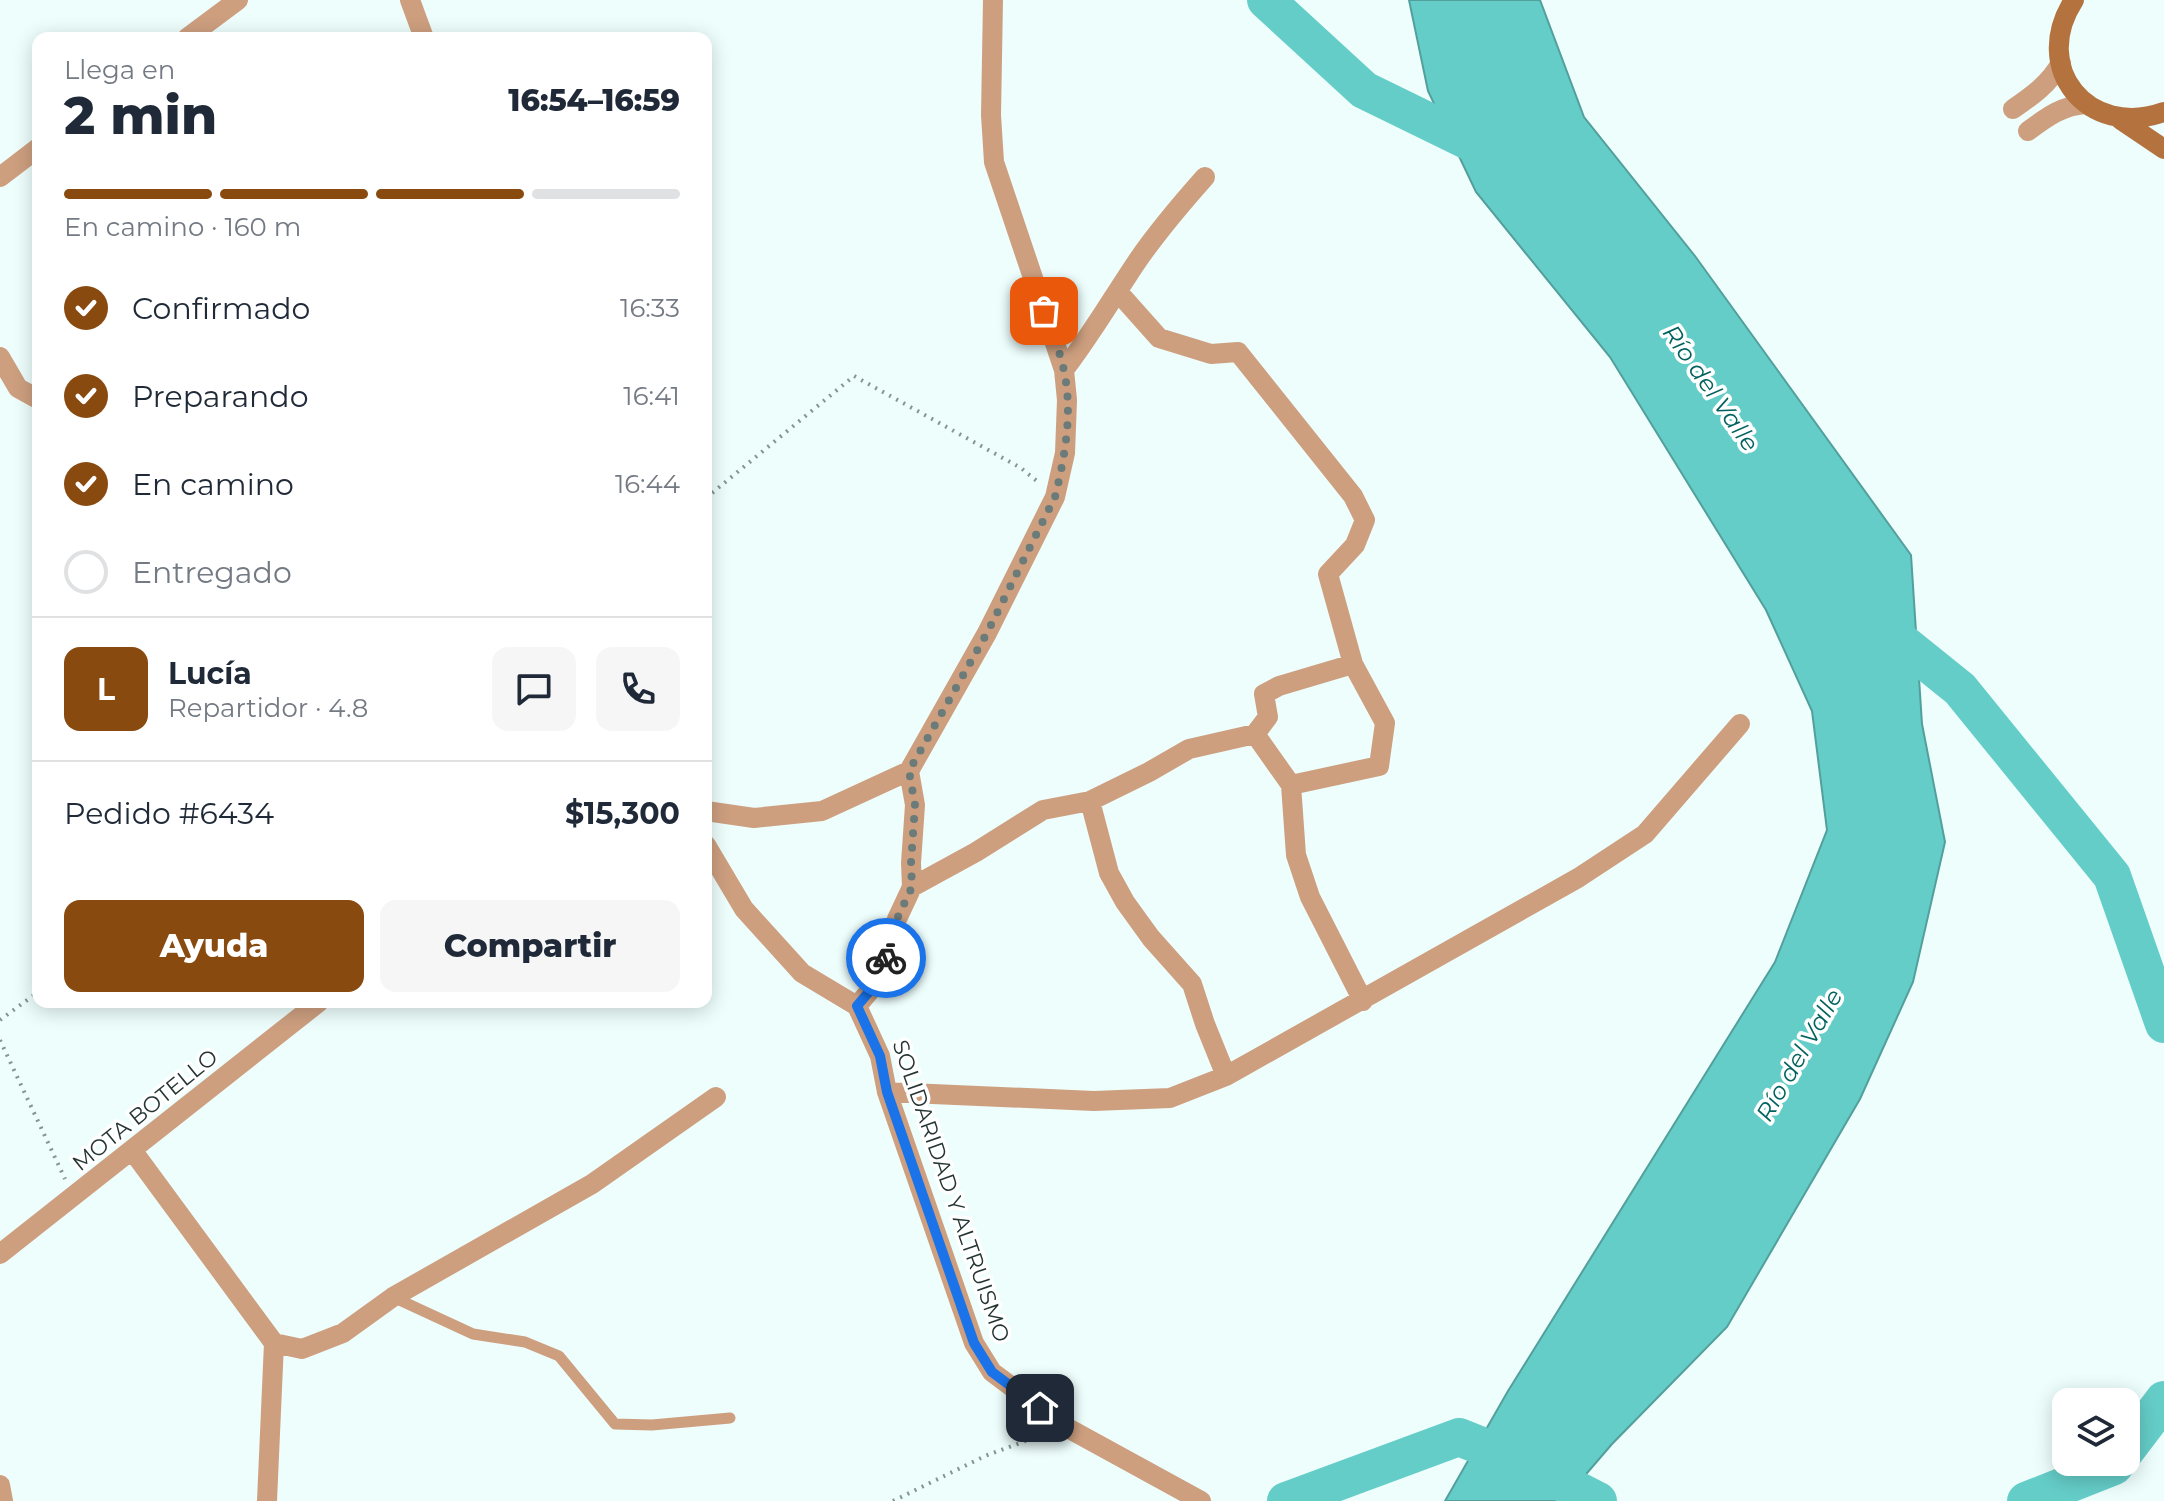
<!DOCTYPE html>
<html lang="es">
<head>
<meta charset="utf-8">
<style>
	:root { --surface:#fff; --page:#f6f6f7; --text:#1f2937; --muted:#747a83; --line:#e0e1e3; --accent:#894a0f }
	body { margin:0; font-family:Montserrat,sans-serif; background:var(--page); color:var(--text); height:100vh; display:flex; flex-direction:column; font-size:30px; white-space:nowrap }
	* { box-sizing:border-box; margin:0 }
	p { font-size:26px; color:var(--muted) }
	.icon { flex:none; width:44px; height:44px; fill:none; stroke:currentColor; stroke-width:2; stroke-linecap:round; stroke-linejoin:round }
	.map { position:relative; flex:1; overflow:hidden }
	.drawer { position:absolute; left:32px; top:32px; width:680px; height:976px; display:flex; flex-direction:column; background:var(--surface); border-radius:16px; box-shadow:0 4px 20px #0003 }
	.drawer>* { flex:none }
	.tools { position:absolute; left:2052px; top:1388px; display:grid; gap:16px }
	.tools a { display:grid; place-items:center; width:88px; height:88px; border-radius:16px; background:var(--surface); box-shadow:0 4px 20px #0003; font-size:40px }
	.pin { position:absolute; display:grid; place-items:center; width:68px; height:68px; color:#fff; margin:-34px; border-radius:16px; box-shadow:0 4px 12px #0006 }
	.courier { position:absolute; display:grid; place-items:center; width:80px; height:80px; margin:-40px; border:6px solid #1a73e8; border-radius:50%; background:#fff; color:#222; box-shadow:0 2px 10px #0007 }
	.summary em { font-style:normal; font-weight:800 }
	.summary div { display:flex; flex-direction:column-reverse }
	.summary { display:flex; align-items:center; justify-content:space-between; height:136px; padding:0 32px }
	h1 { font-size:52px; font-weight:800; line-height:60px }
	.bar { display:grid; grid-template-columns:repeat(4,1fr); gap:12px 8px; align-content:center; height:96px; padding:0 32px }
	.bar i { height:10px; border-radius:6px; background:var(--line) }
	.bar .selected { background:var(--accent) }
	.bar p { grid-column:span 4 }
	.line { display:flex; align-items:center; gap:20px; padding:0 32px; border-top:2px solid var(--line) }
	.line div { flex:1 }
	.round { display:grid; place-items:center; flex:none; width:84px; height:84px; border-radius:16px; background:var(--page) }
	ol { padding:0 32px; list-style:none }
	li { display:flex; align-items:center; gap:24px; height:88px }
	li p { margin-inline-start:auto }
	li .icon { padding:8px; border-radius:50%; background:var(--accent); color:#fff; stroke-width:4 }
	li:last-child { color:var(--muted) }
	li i { width:44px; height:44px; border:4px solid var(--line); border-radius:50% }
	.action { display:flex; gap:16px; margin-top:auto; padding:16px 32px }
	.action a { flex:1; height:92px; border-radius:16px; background:var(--accent); color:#fff; font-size:32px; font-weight:800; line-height:92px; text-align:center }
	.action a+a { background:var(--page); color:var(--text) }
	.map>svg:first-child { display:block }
	.water { fill:#65cdc8; stroke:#529f9c; stroke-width:2 }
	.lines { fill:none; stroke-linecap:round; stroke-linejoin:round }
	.river { stroke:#65cdc8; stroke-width:38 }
	.path { stroke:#849594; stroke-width:4; stroke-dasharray:2 6; stroke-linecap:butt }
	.service { stroke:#cd9f7f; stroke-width:11 }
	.minor { stroke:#cd9f7f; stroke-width:20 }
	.secondary { stroke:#b4723f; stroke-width:20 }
	.done { stroke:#6a7b7a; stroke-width:8; stroke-dasharray:0 14.4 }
	.route { stroke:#1a73e8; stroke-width:10 }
	.labels { text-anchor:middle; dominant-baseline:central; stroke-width:7; stroke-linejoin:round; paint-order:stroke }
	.street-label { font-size:22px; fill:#243534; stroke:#fff }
	.water-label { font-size:24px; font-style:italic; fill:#02625f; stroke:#fff }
</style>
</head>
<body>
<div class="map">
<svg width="2164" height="1501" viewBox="0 0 2164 1501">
	<rect width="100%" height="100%" fill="#edfefd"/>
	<path class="water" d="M1409,0H1540L1584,117L1695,256L1911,555L1922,724L1945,842L1913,982L1860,1099L1727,1327L1612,1444L1563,1501H1445L1508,1391L1775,962L1827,830L1812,711L1766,610L1610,357L1476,192L1428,91Z"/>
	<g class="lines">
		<path class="river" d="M1266,0L1364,90L1493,153
			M1878,623L1960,689L2112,876L2164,1024
			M2126,1450L2164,1400
			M1286,1501L1459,1437L1524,1463L1598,1501
			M2026,1501L2114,1466L2117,1462"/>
		<path class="path" d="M706,498L854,376L1021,468L1038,482
			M0,1020L38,992
			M0,1040L65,1179
			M893,1501L985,1456L1044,1434"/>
		<path class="service" d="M393,1297L473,1334L525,1342L559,1356L615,1424L652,1425L730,1418"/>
		<path class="minor" d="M410,0L424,38
			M187,38L238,0
			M2013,109C2032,96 2049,84 2061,63
			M2028,131C2047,117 2063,105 2087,104
			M0,177L38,148
			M1118,292L1159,338L1211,354L1238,352L1353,496L1365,520L1355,545L1328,574L1353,664L1279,686L1264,694L1268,717L1255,734
			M0,357L18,388L38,399
			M1064,370C1091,335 1113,297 1138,260C1158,231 1181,204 1205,177
			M1291,785L1379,766L1385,723L1353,664
			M1090,801L1109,873L1125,902L1151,938L1192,984L1205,1024L1226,1076
			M706,811L754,818L822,811L909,771
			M706,845L744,909L802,973L857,1006L880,1056L887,1092L974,1343L992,1372L1064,1426L1201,1501
			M912,887L976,852L1043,810L1090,801L1149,772L1189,749L1255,734L1291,785L1296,855L1310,897L1363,1001
			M857,1006L879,980L897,919L912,887L911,863L915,805L909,771L987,633L1055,497L1065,453L1067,400L1064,370L994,162L991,115L993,0
			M887,1092L1094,1101L1170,1098L1226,1076L1578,878L1645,834L1740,724
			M132,1150L274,1343L267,1501
			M0,1254L319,1002
			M274,1343L302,1349L343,1333L393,1297L592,1184L716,1097
			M0,1485L3,1501"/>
		<path class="secondary" d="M2074,0C2030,68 2088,139 2164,112
			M2121,120L2164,149"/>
	</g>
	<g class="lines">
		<path class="done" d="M886,958L897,919L912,887L911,863L915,805L909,771L987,633L1055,497C1065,456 1073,413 1064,371C1060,351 1051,330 1044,311"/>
		<path class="route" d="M886,958L879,980L857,1006L880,1056L887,1092L974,1343L992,1372L1040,1408"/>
	</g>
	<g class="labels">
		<g class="street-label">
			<text transform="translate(145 1110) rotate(-39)">MOTA BOTELLO</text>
			<text transform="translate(951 1191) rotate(71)">SOLIDARIDAD Y ALTRUISMO</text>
		</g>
		<g class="water-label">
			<text transform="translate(1711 388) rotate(55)">Río del Valle</text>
			<text transform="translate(1799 1055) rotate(-60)">Río del Valle</text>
		</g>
	</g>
</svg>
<div class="tools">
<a><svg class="icon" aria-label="layers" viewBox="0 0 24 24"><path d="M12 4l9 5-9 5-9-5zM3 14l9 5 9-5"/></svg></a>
</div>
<div class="pin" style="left:1044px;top:311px;background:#ea580c"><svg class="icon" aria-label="bag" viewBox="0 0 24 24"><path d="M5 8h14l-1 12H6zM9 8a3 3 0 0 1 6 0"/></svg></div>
<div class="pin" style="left:1040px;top:1408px;background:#1f2937"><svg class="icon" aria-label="home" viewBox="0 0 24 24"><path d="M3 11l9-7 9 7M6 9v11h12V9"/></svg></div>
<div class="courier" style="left:886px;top:958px"><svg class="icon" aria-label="bike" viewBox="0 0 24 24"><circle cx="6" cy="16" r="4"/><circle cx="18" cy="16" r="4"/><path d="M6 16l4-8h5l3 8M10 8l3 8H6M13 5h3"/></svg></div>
<section class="drawer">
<div class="summary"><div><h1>2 min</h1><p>Llega en</p></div><em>16:54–16:59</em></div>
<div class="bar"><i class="selected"></i><i class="selected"></i><i class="selected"></i><i></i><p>En camino · 160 m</p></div>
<ol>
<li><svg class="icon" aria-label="check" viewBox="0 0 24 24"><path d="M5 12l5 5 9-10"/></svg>Confirmado<p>16:33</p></li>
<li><svg class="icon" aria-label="check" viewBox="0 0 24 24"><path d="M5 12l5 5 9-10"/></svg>Preparando<p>16:41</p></li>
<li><svg class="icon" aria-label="check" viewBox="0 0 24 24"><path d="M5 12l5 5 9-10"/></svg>En camino<p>16:44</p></li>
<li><i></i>Entregado</li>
</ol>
<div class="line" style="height:144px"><b class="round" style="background:var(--accent);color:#fff">L</b><div><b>Lucía</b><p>Repartidor · 4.8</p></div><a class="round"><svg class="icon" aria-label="chat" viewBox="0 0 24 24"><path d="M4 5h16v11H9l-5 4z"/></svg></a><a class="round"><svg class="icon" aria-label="phone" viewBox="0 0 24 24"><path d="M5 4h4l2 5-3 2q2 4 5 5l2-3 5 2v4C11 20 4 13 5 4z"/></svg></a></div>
<div class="line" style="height:104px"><div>Pedido #6434</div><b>$15,300</b></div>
<div class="action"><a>Ayuda</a><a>Compartir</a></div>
</section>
</div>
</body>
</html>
